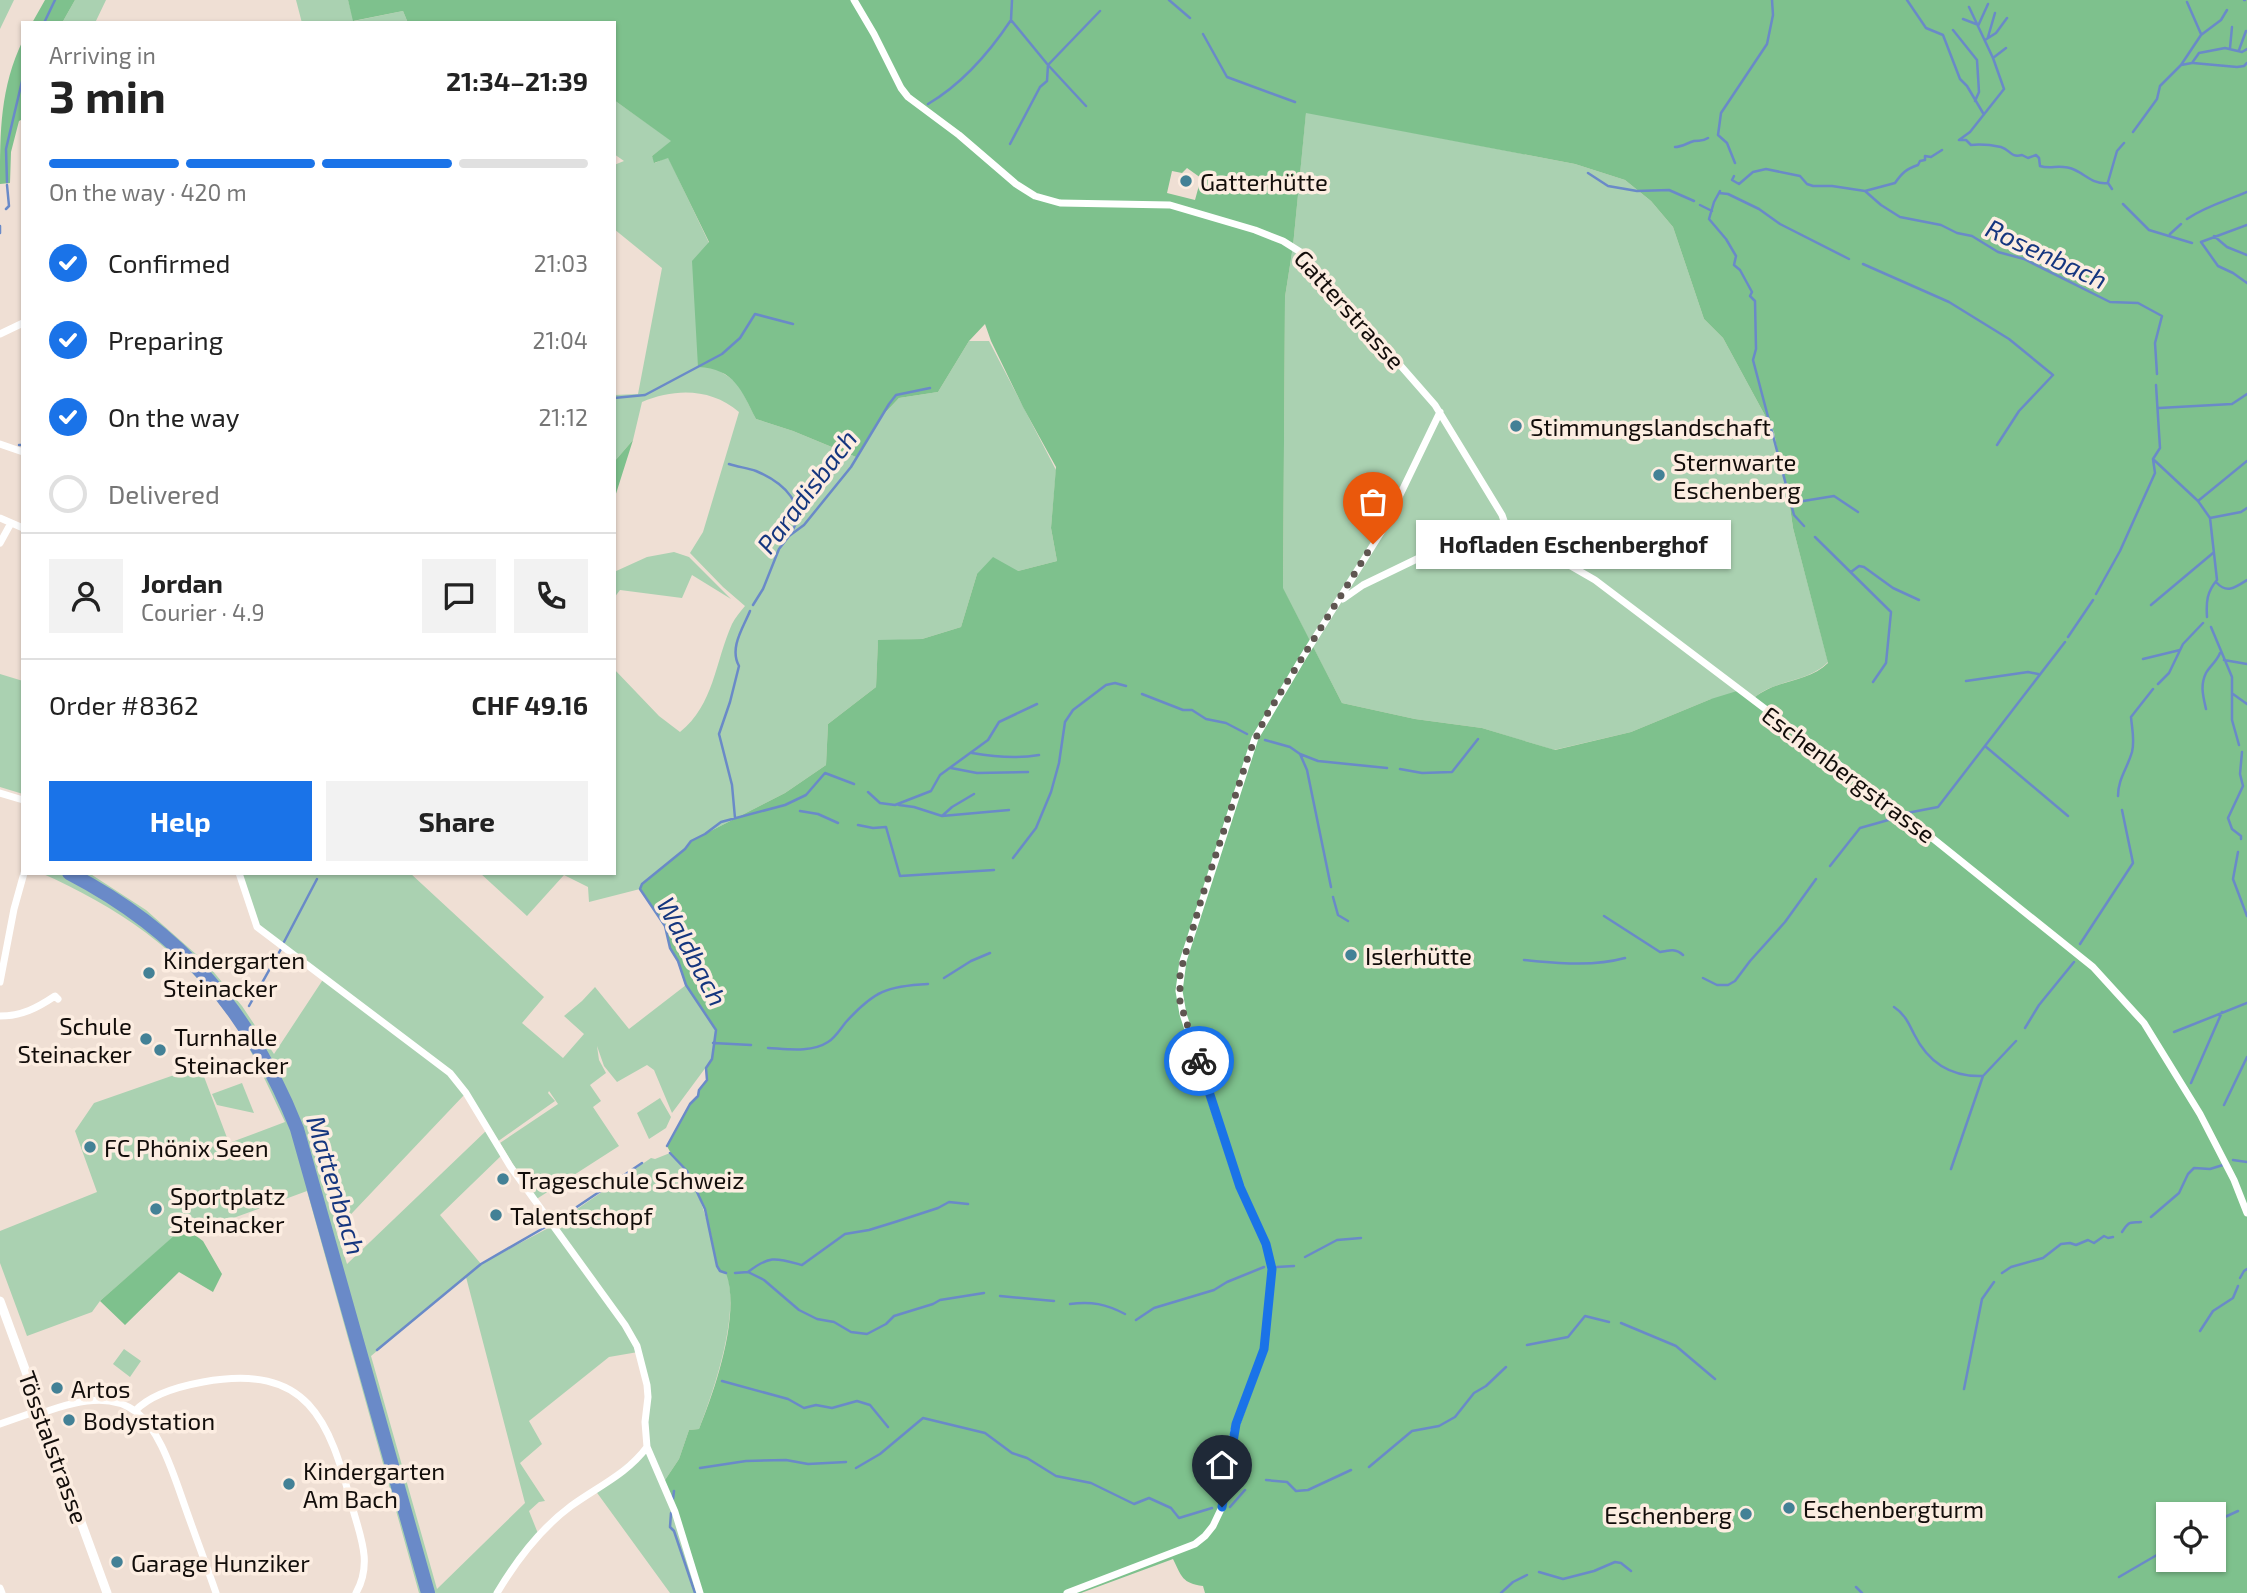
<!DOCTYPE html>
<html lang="en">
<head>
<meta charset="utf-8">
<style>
	:root { --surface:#fff; --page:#f2f2f2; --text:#222; --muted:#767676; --line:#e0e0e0; --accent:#1a73e8 }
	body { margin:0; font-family:"Exo 2",sans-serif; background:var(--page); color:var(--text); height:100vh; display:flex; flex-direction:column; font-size:26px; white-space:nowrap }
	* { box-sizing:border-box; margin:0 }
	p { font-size:23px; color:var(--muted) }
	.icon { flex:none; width:38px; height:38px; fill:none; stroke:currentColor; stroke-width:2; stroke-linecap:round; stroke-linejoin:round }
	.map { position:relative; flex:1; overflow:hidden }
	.details { position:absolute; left:21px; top:21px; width:595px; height:854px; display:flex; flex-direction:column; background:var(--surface); border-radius:0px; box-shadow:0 2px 5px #0004 }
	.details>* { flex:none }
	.buttons { position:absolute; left:2156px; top:1502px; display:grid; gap:14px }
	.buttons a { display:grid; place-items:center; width:70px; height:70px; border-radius:0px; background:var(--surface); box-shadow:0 2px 5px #0004; font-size:35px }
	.pin { position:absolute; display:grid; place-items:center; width:60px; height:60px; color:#fff; margin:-72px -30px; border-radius:50% 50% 50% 0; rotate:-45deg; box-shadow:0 0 7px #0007 }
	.pin .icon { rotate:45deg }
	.courier { position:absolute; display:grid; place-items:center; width:70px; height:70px; margin:-35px; border:5px solid #1a73e8; border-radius:50%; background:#fff; color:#222; box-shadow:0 2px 9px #0007 }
	.bubble { position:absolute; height:49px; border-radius:0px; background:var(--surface); box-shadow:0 2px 5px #0004; font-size:23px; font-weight:700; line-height:49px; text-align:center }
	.overview em { font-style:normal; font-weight:700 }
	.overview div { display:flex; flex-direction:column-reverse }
	.overview { display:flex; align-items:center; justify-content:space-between; height:119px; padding:0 28px }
	h1 { font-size:46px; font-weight:700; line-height:52px }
	.bar { display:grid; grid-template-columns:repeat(4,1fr); gap:10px 7px; align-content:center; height:84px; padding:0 28px }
	.bar i { height:9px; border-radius:5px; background:var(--line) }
	.bar .current { background:var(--accent) }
	.bar p { grid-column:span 4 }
	.line { display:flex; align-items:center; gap:18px; padding:0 28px; border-top:2px solid var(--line) }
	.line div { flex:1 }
	.round { display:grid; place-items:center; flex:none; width:74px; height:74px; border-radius:0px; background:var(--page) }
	ol { padding:0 28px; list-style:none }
	li { display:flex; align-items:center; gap:21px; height:77px }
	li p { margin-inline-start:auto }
	li .icon { padding:7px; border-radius:50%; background:var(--accent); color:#fff; stroke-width:4 }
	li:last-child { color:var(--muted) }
	li i { width:38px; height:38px; border:4px solid var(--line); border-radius:50% }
	.cta { display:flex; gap:14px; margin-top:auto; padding:14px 28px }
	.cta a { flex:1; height:80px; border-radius:0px; background:var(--accent); color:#fff; font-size:28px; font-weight:700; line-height:80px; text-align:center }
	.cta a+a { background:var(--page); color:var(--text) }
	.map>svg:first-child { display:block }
	.green { fill:#aad1b1; fill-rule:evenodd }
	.forest { fill:#7ec18d; fill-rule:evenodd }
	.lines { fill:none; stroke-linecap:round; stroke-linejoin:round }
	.stream { stroke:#6a8ac8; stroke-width:2.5 }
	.river { stroke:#6a8ac8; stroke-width:14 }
	.minor { stroke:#fff; stroke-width:7 }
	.major { stroke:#fff; stroke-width:9 }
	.done { stroke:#5f5651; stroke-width:7; stroke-dasharray:0 12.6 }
	.route { stroke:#1a73e8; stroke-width:9 }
	.poi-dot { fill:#438196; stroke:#fcede1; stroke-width:2.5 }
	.labels { text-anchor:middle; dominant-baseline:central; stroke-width:7; stroke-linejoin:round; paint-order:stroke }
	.poi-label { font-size:24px; fill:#120d0a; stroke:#fcede1; text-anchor:start }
	.street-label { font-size:24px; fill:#120d0a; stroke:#fcede1 }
	.water-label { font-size:26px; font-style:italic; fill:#15367f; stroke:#fcede1 }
</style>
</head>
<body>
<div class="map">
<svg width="2247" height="1593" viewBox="0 0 2247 1593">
	<rect width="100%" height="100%" fill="#efdfd4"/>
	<path class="green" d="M0,0H14L0,29Z
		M75,0H106L95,23H62Z
		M296,0H348L354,21L403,11L408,23H302Z
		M614,100L672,141L652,156L655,163L668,157L709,243L715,368L738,383L756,419L793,431L856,457L881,417L899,398L938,392L969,341H989L1056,470L1051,528L1057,561L1018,571L977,574L961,627L922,639L878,641L876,687L828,724L826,765L785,793L691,841L685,849L642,884L640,889L589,902L588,887L564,875L527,916L480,873H614V669L659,716L680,732C714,705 715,662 732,624C735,618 740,612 745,606L723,587L690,553L703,532L739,412C711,388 675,388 642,402L633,440L614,462V395L638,394L662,268L614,229V165L624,161L614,154Z
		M1306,112L1575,164L1625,180L1651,201L1673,227L1704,319L1723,338L1774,432L1779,460L1787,486L1793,528L1828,662C1807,684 1771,679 1751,701L1711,699L1631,732L1554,750L1482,728L1415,719L1342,703L1283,589L1285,297L1293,246Z
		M674,552L689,557L731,599L692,575L682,598L620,590L614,598V572L647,557Z
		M0,674L23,681V794L0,787Z
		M41,873H89L146,910L206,963L242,1006L274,1054L324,978L257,927L239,873H410L544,997L522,1023L563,1058L584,1034L564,1016L582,1001L595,987L629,1029L686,985L716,1030L712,1059L672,1113L654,1070L647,1065L617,1082L604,1066L597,1046L599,1060L606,1073L590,1085L601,1101L593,1107L619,1146L535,1200L500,1143L558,1104L549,1091L548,1093L555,1101L497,1142L503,1154L440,1215L481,1264L554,1225L651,1158L655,1159L670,1153C697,1182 701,1201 712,1238C716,1253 727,1268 729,1283C736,1325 714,1390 699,1429L689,1430L679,1459L663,1483L700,1593H670L595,1490L647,1447L648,1397L638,1352L609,1357L529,1421L542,1444L520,1463L545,1501L539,1502L529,1511L539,1536L497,1593H419L307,1191L195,1232L186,1226L100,1301L92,1312L27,1336L0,1263V1231L97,1192L75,1131L94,1103L200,1066L229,1143L285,1122C270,1091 257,1060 239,1031C191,957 121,908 41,873ZM465,1094L488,1129L347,1264L336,1230ZM466,1277L525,1503L437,1589L371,1356Z
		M242,1083L254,1113L217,1105L212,1094Z
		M660,1098L671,1117L666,1128L649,1139L637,1113Z
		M124,1349L141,1361L130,1377L113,1364Z"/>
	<path class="forest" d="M45,0H75L62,23H32Z
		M348,0H2247V1593H1205L1203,1586C1182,1583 1182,1577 1173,1559L1081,1593H700L663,1483L679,1459L689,1430L699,1429C715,1390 741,1314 726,1273L720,1271L717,1266C712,1235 705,1200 687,1172C681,1163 672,1157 667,1146L690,1104L698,1096L699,1090L707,1080L706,1068L712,1059L716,1030L686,985L678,961L670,948L665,926L640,889L642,884L685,849L691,841L785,793L826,765L828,724L876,687L878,640L922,639L961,627L977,574L993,557L1018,571L1057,561L1051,528L1056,467L1023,407L991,341L985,324L969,341L938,392L899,398L881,417L856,457L793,431L756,419C741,390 735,369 698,367L692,261L709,242L668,158L654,163L652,156L671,141L614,100V23H408L403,11L353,21ZM1306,113L1575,164L1625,180L1651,201L1673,227L1704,319L1723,338L1774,432L1779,460L1787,486L1793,528L1828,663C1807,684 1771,679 1751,701L1737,691L1711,699L1631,732L1555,750L1482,728L1415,719L1342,703L1283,588L1285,297L1293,246ZM1187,168L1201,178L1195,200L1167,193L1172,171L1182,173ZM2168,1514H2214V1559H2168Z
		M23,40V119L19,121L11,152L10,183L0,184C0,131 0,88 23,40Z
		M633,440L614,500V462Z
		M184,1227L203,1241L222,1274L213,1292L179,1272L125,1325L100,1301Z"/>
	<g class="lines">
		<path class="stream" d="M1012,0L1011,20L1048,65L1086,106
			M1169,0L1190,18
			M1907,0L1926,28L1943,35L1960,79L1967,86L1983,113
			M2244,0H2245
			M2187,2L2201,34
			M1963,19L1976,24
			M44,23L55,0
			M1978,26L1988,4
			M1953,30L1977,60L1979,92L1975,101
			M1203,34L1227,77L1295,102
			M1988,37L1995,13
			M1985,40L1996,33L2007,18
			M2230,48L2232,27
			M2239,50L2246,31
			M1993,58L2006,48
			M2193,63L2237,67L2244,66L2247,63
			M2181,65L2201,35L2221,20L2227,10
			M928,104C962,84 989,53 1011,20
			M2133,132L2157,99L2160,86L2181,65L2192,63L2199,53L2225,48L2242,52L2247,49
			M1959,140H1966L1971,145C1981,144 1991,145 2001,147C2011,150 2010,158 2022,155L2028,158L2036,155L2039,158L2040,166C2052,170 2060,163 2075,170C2086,175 2094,185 2108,183L2112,189
			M1959,140L1970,132L2004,89L1993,58L1969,7
			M1010,144L1040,87L1047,81L1048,65L1100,11
			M1675,147C1682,147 1687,143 1694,141C1700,140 1702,142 1708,138
			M1735,163L1727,143L1718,135L1721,113L1767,44L1773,15L1772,0
			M1588,173L1608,186L1637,191L1669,190L1694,201
			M1734,176L1732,180L1739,184L1753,172L1766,169L1800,176L1807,184L1813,186H1832L1865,191L1895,183C1902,173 1906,169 1918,165L1920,161L1925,160V156L1931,157L1942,150
			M7,182L6,149L23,77
			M2108,182L2117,151L2124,143
			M1720,191L1714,202L1709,219L1726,239L1736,256L1734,265L1740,270L1752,292L1750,296L1755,301L1756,349L1753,360L1794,515L1804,526
			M1865,191L1881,205L1900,217L1941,225L1957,233L1972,236L1998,252L2024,259L2110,302L2138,303L2162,316L2155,343L2157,374
			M1719,193L1728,194L1759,209L1780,224L1849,259
			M2123,204L2149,230L2192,243
			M1700,205L1712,211
			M6,209L9,206L7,185
			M2187,219C2206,206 2226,201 2247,192
			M2247,225L2201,242L2218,266L2233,273L2247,283
			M0,226V233
			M2170,234L2181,224
			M2214,236L2227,247L2247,255
			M1863,264L1949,302L2009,339L2053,375L2019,411L1997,445
			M614,398L645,395L722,354L740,338L755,314L793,324
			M2159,408L2232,404L2247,394
			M19,445H23
			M2153,459L2198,501L2210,518L2217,580C2207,592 2206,601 2207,617
			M729,464C738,467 748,468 756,471C782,482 811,506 790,534
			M2198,501L2247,461
			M1791,503L1834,496L1858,512
			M2210,518L2241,512L2247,508
			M1815,537L1891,612L1886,663L1873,682
			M1851,572L1859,566L1864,567L1893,588L1919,600
			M2217,583C2227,594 2236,587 2247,580
			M2096,594L2120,551L2155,473L2153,459L2160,448L2156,385
			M753,605L763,589L779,549L789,536L804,525L851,467L889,404L896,395L930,388
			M2151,605L2213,553
			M2211,627L2232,677V720L2239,745
			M2068,637L2093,600
			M2143,659L2180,650
			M2224,660L2247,664
			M1966,681L2028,672L2038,674
			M2158,684L2169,673L2183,644L2203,623
			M1142,694L1183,710H1192L1206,719L1226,723L1247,734
			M2233,694L2247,704
			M2206,709C2203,696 2200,685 2206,673C2210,666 2217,661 2220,653
			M1265,740L1290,747L1300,754L1318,761L1387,768
			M1985,746L2068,816
			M972,753C995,757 1016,759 1039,755
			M1300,754L1307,770L1331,887
			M951,768L977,773L1028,772
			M1400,769L1422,773L1452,772L1478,739
			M868,792L880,803L895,805L931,791L940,775L988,740L999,722L1037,704
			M2118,796C2118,779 2127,769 2132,752C2135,740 2132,729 2131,717L2153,689
			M899,805L914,807L942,816L1009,810
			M800,811L818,814L838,823
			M1907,813L1938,807L2065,642
			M942,816L952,807L974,794
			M735,818L732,785L719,734L730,702L739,666C729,648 743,628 750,611
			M858,825L873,828L886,827L900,876L994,870
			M2241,839V836L2232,829L2228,818L2243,786L2240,774L2242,752
			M2238,852L2233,879L2247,916
			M1013,858L1036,828L1051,792L1059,763L1065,722L1073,710L1106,685L1115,683L1126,686
			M1830,866L1860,828L1899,817
			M1333,897L1338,915L1348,921
			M1604,916L1660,952C1669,950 1676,948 1683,955
			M284,942L317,879
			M2080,944L2133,863L2122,810
			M1524,960C1558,963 1592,967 1625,958
			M944,978L971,961L990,953
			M1703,978L1717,985H1728L1735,981L1750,961L1785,922L1816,879
			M249,1006L281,949
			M1894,1007C1905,1014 1909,1024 1914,1034C1928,1062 1950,1077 1982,1076
			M2025,1028L2039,1005L2074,962
			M2174,1032L2247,1003
			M713,1043L751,1045
			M768,1048C787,1049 811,1053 828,1042C835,1038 841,1028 846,1022C874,991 887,986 928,984
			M2191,1083L2222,1012
			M2224,1105L2247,1057
			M667,1146L690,1104L698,1096L699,1090L707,1080L706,1068L712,1059L716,1030L686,985L678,961L670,948L665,926L640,889L642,884L685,849L691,841L705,834L721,822L785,805L806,795L825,773L854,784
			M670,1153L687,1171L705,1209L717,1266L720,1271L726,1273
			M2233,1160L2247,1162
			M1951,1169L1983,1076L2016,1041
			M2151,1217L2179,1193L2188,1174L2194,1168L2210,1169L2223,1165
			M556,1221L642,1163
			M2122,1232C2129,1221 2129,1223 2141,1222
			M1305,1257L1337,1240L1361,1238
			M1277,1267L1294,1266
			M748,1272C770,1255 776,1258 802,1265L845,1234L869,1230L895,1222L938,1208L949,1202L968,1204
			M735,1273L748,1272L764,1280L799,1310L817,1319L834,1322L851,1332L867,1334L886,1324L894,1316L933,1304L940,1300L984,1293
			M2002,1273L2011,1267L2043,1258L2061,1244L2070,1243L2076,1245L2088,1240L2094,1243L2104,1236L2108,1238L2113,1237
			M2240,1278L2244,1271L2247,1269
			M1000,1296L1054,1301
			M1070,1304C1091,1301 1106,1304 1125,1314
			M1136,1320L1154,1308L1214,1290L1227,1282L1264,1267
			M1621,1323L1676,1346L1715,1379
			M2200,1331L2213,1311L2233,1298L2238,1286
			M1527,1345L1568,1337L1585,1316L1609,1322
			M377,1350L481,1264L547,1226
			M362,1363L366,1360
			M722,1381L788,1399L804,1408L816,1405L832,1408L857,1401L870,1405L888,1427
			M1964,1389L1982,1299L1994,1282
			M1369,1467L1412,1431L1439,1426L1455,1417L1474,1393L1486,1386L1506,1367
			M700,1468L746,1461L786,1460L808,1464L846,1462
			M856,1468L880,1454L923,1418L985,1433L1012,1453L1027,1458L1056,1476L1091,1483L1134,1504L1149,1498L1171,1508L1179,1518L1212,1508
			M1266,1480L1287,1482L1296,1491L1308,1490L1351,1470
			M673,1499L674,1491
			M1230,1507L1245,1490
			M671,1513L670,1527L674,1531L695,1593
			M2214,1522L2238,1511
			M1539,1572L1563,1579L1594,1571L1615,1562L1621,1563L1631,1571
			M2119,1577L2162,1552L2168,1543
			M1856,1587L1862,1593
			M1501,1593L1513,1582L1527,1575"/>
		<path class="river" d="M69,873C181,931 251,1013 297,1129L428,1593"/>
		<path class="minor" d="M854,0L874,34L901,88L908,97L959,135L1016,184L1035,196L1060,203L1170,205L1255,230L1283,241L1302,253L1435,405L1502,515L1514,550
			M0,334L23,323
			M0,444L23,452
			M0,518L23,528
			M0,543L11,523
			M1343,599L1363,585L1452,542L1541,555L1569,565L1595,580L1875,792L2093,967L2144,1023L2200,1114L2234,1180L2247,1213
			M0,793L23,800
			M239,873L257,927L450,1073L466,1093L510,1166L625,1325L637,1346L647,1385L648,1397L645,1422L647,1447L675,1512L700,1593
			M0,982L14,909L24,873
			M0,1016C22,1016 37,1008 55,996L58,999
			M135,1411C151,1394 181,1386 203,1382C308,1363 329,1419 352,1506C360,1536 373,1563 356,1593
			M42,1413C135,1378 154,1417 182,1498C193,1530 205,1561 216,1593
			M0,1424L40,1410
			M0,1588L2,1593
			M497,1593C516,1561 540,1529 571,1506C597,1487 627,1474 647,1447
			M1067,1593L1195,1544L1205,1536L1213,1526L1222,1507L1234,1431L1264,1349L1272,1269L1266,1244L1238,1182L1183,1014L1179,991L1183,961L1255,738L1303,657L1385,526L1440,412"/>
		<path class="major" d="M0,1301L107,1593"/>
	</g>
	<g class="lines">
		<path class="done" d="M1199,1061L1180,1002V973L1202,897L1250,751L1266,716L1373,544"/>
		<path class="route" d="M1199,1061L1240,1187L1266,1244L1272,1269L1264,1349L1236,1424L1222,1507"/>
	</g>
	<g class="poi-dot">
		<circle cx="1186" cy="181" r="7"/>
		<circle cx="1516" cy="426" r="7"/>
		<circle cx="1659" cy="475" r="7"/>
		<circle cx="1351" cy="955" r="7"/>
		<circle cx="149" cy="973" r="7"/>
		<circle cx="146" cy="1039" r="7"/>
		<circle cx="160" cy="1050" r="7"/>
		<circle cx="90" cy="1147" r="7"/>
		<circle cx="503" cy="1179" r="7"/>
		<circle cx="156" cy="1209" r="7"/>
		<circle cx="496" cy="1215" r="7"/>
		<circle cx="57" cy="1388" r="7"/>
		<circle cx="69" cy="1420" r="7"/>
		<circle cx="289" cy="1484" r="7"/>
		<circle cx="1789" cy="1508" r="7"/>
		<circle cx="1746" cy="1514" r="7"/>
		<circle cx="117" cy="1562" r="7"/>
	</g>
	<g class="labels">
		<g class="poi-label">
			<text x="1200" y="181">Gatterhütte</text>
			<text x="1530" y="426">Stimmungslandschaft</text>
			<text x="1673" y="461">Sternwarte<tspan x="1673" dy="28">Eschenberg</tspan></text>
			<text x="1365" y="955">Islerhütte</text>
			<text x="163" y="959">Kindergarten<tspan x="163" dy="28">Steinacker</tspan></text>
			<text x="132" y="1025" text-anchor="end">Schule<tspan x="132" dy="28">Steinacker</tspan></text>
			<text x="174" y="1036">Turnhalle<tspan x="174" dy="28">Steinacker</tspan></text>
			<text x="104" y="1147">FC Phönix Seen</text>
			<text x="517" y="1179">Trageschule Schweiz</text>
			<text x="170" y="1195">Sportplatz<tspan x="170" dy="28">Steinacker</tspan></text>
			<text x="510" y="1215">Talentschopf</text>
			<text x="71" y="1388">Artos</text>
			<text x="83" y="1420">Bodystation</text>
			<text x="303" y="1470">Kindergarten<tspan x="303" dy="28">Am Bach</tspan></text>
			<text x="1803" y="1508">Eschenbergturm</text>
			<text x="1732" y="1514" text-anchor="end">Eschenberg</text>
			<text x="131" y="1562">Garage Hunziker</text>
		</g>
		<g class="street-label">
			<text transform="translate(1350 309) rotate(48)">Gatterstrasse</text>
			<text transform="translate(1849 774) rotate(37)">Eschenbergstrasse</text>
			<text transform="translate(54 1447) rotate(70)">Tösstalstrasse</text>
		</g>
		<g class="water-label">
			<text transform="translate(2047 253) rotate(25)">Rosenbach</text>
			<text transform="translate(806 491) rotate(-53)">Paradisbach</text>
			<text transform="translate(693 951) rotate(62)">Waldbach</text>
			<text transform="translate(337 1185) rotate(73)">Mattenbach</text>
		</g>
	</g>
</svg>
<div class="buttons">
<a><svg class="icon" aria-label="locate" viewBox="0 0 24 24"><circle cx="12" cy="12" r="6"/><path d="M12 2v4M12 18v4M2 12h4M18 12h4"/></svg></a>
</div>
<div class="pin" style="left:1373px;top:544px;background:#ea580c"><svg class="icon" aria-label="bag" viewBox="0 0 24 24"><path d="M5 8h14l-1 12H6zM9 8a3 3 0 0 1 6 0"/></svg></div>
<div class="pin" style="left:1222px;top:1507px;background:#1f2937"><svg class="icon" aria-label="home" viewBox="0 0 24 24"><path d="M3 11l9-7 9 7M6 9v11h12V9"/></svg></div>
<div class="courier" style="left:1199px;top:1061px"><svg class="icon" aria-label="bike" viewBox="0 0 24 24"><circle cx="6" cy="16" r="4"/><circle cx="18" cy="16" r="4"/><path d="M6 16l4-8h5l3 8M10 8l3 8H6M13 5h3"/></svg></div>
<div class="bubble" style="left:1416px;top:520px;width:315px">Hofladen Eschenberghof</div>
<section class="details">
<div class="overview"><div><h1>3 min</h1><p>Arriving in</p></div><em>21:34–21:39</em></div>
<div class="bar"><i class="current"></i><i class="current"></i><i class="current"></i><i></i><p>On the way · 420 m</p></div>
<ol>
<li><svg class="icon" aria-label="check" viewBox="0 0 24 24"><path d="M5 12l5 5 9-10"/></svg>Confirmed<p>21:03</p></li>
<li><svg class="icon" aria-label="check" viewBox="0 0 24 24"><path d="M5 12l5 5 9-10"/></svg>Preparing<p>21:04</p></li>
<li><svg class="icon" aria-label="check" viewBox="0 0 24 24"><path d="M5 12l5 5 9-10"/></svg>On the way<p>21:12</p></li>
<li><i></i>Delivered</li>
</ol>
<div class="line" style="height:126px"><a class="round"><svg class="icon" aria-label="person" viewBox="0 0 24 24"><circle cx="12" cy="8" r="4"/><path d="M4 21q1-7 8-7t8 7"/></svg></a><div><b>Jordan</b><p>Courier · 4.9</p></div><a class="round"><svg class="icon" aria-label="chat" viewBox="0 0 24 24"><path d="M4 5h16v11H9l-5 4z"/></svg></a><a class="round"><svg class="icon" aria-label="phone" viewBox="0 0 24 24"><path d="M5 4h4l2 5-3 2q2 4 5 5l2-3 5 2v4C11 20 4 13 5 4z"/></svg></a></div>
<div class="line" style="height:91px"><div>Order #8362</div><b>CHF 49.16</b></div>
<div class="cta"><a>Help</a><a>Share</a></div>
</section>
</div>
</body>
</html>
